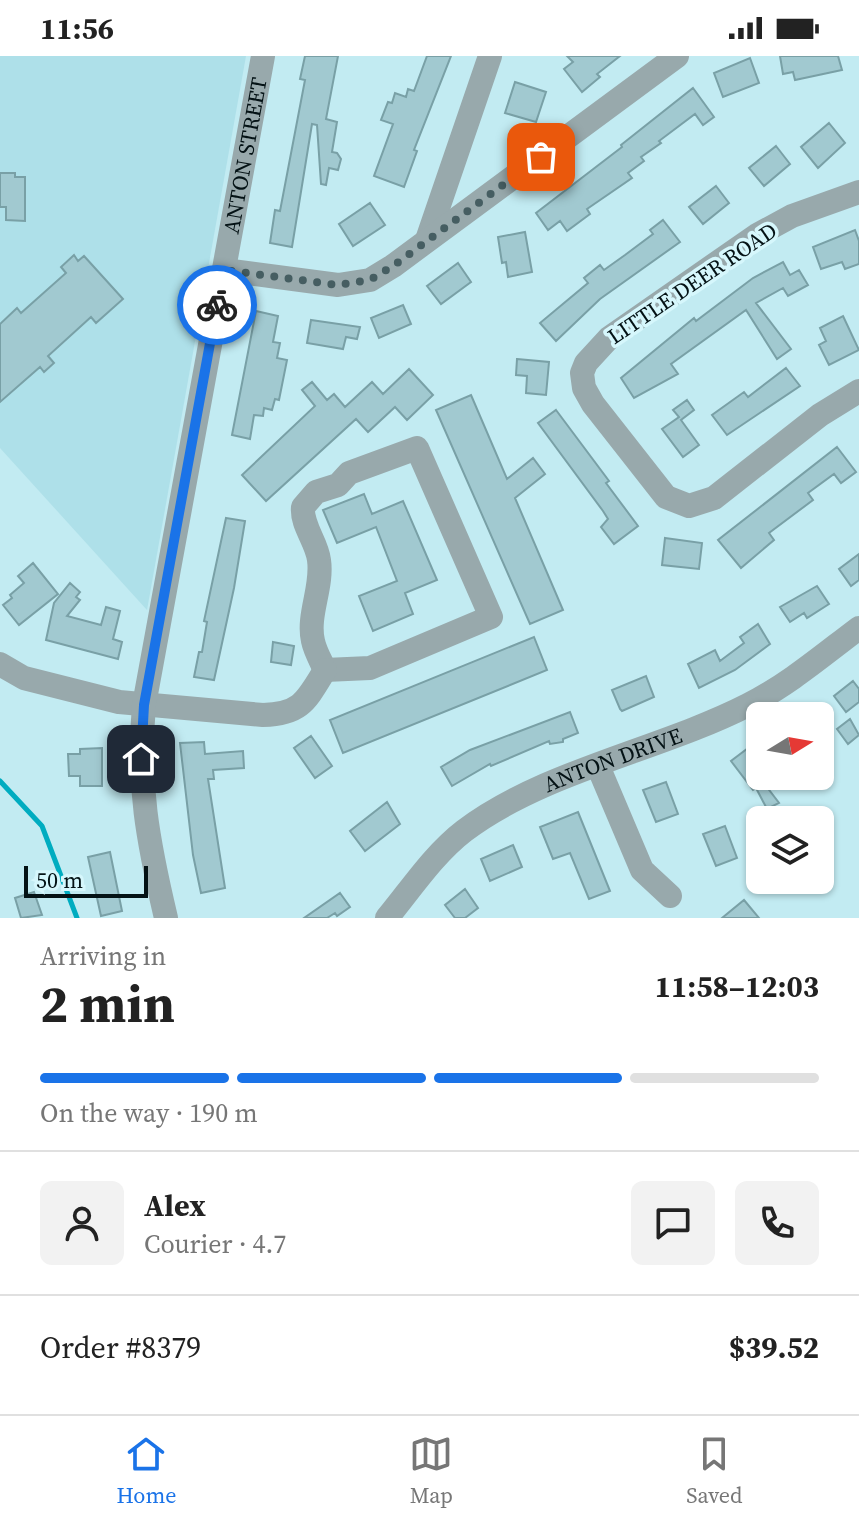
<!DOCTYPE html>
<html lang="en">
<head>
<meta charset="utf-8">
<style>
	:root { --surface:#fff; --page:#f2f2f2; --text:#222; --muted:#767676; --line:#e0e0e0; --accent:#1a73e8 }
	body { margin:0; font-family:"Source Serif 4",serif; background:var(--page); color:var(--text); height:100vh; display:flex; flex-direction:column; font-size:30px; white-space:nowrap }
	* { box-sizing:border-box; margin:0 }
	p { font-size:26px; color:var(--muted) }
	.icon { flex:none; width:44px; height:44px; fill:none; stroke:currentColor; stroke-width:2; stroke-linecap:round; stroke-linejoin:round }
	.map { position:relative; height:862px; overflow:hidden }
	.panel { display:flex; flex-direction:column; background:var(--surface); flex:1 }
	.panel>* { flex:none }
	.needle { width:52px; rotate:79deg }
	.buttons { position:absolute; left:746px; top:646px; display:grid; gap:16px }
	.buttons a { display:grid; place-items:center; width:88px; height:88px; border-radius:12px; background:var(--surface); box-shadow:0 2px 6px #0004; font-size:40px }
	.scale { position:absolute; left:24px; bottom:20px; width:124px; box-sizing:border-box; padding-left:8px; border:4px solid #041215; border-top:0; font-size:22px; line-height:28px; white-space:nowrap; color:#041215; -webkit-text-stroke:6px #d6f7fc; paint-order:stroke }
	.pin { position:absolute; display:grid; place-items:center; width:68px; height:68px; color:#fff; margin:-34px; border-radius:16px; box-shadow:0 4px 12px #0006 }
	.courier { position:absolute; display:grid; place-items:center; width:80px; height:80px; margin:-40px; border:6px solid #1a73e8; border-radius:50%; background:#fff; color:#222; box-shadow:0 2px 10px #0007 }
	.headline em { font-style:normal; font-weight:700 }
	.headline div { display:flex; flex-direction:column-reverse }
	.headline { display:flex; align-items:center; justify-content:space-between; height:136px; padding:0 40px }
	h1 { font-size:52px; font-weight:700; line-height:60px }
	.bar { display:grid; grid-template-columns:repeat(4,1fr); gap:12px 8px; align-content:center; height:96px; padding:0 40px }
	.bar i { height:10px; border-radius:6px; background:var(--line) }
	.bar .active { background:var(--accent) }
	.bar p { grid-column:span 4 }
	.line { display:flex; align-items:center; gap:20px; padding:0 40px; border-top:2px solid var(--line) }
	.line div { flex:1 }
	.round { display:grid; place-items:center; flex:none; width:84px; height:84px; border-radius:12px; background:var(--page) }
	.status { display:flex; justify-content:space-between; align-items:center; height:56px; padding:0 40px; background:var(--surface); direction:ltr }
	.status svg { height:22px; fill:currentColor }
	.tab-bar { display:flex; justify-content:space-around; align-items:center; height:112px; border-top:2px solid var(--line); background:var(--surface); font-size:22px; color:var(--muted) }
	.tab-bar a { display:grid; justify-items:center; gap:4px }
	.tab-bar .active { color:var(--accent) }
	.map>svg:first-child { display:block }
	.built { fill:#aee0e9 }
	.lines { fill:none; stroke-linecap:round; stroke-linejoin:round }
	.stream { stroke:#00acc0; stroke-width:5 }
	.building { fill:#a1c9d0; stroke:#79a0a6; stroke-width:2 }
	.minor { stroke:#98a9ac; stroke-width:24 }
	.done { stroke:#465e62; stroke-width:8; stroke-dasharray:0 14.4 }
	.route { stroke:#1a73e8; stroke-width:10 }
	.labels { text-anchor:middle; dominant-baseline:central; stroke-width:7; stroke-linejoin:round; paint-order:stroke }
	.street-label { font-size:22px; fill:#041215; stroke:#d6f7fc }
</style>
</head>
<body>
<div class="status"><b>11:56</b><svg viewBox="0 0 49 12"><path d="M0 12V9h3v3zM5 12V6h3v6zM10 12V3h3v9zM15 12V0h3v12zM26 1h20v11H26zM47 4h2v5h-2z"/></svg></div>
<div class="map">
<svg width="859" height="862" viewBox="0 0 859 862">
	<rect width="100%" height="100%" fill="#c2ebf2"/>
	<path class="built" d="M0,0H246L147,554L0,392Z"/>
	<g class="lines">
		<path class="stream" d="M0,725L42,770L77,862"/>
	</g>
	<path class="building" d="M305,0H338L326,63L337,66L332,96L337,97L341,103L338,114L329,112L326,129L321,128L317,69L312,68L292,191L270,187L275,154L280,155L305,24L300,23Z
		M427,0H451L414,94L417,95L404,131L374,120L393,68L381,64L388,46L392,47L395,37L406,41L408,33L414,35Z
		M567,0H620L597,18L600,21L582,36L564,13L573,6Z
		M780,0H838L842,14L795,24L793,16L783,18Z
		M750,2L759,27L723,41L714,17Z
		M515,26L546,36L536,66L505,57Z
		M693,32L714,61L703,69L695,58L659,85L661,87L641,101L644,105L628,117L632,122L587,153L590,158L567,175L560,165L548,174L536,157L622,91L621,89Z
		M829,67L845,87L818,112L801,91Z
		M776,90L790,108L764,130L749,112Z
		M0,117H15V121H25V165L6,164V151H0Z
		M716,130L729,147L703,168L689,151Z
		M370,147L385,169L353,190L339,168Z
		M663,164L680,186L600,243L556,285L540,267L588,227L584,222L600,209L604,214L625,199L653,178L650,174Z
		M855,174L859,185V208L845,213L842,206L821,213L813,191Z
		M525,176L532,216L508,221L506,206L502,207L498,181Z
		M74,199L78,205L84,200L123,243L96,267L91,261L48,300L54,307L44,316L40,311L0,346V268L17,252L21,257L66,217L61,211Z
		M783,206L790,219L799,214L808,229L788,240L783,232L756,247L791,293L777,303L746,254L671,308L678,318L634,342L621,322L694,262L696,265L753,222Z
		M458,207L471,226L441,248L427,230Z
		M403,249L411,268L379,282L371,262Z
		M256,255L278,260L273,286L280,287L277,302L287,304L279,344L275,343L272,354L264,352L263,360L254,359L250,383L232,379Z
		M843,260L859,294L829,309L819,289L826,285L820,272Z
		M311,264L360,271L357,283L346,281L343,293L307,287Z
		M517,303L549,306L546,339L526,337L527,320L516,319Z
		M786,312L800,330L727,379L712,359L744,336L748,341Z
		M409,313L433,339L407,364L395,351L368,376L356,363L266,445L242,419L315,350L302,334L312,326L327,344L334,338L345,351L372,326L383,338Z
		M471,339L507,423L533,402L545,418L515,442L563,554L530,568L436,354Z
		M687,344L694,354L681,364L699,389L683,401L662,373L679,361L673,354Z
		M556,354L609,425L606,427L638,470L614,488L601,471L608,463L603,455L538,367Z
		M837,391L856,416L841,427L834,418L808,437L813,444L769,477L774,484L741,512L718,484Z
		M364,438L372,458L403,445L437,524L405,537L413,558L373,575L359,540L397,525L376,471L337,487L323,454Z
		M226,462L245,465L234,532L214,624L194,621L199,596H202L207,566L204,565Z
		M665,482L702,487L699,513L662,509Z
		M859,498V524L851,530L839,513Z
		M33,507L58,538L19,569L3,549L12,542L10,539L24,527L18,520Z
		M70,527L80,536L76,541L80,544L67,560L101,569L106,551L120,555L113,583L122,586L118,603L46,584L54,547Z
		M817,530L829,548L807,562L804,557L790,566L780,551Z
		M758,568L770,588L735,614L699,632L688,608L715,594L720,605L744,587L740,581Z
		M534,581L547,614L343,697L330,664Z
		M273,586L294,590L291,609L271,606Z
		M646,620L654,641L622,655L620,653L612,634Z
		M853,625L859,633V646L846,656L834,640Z
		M570,656L578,677L563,683V686L550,688L549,685L491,710L490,708L452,730L441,711L470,694Z
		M850,663L859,679L848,688L837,673Z
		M311,680L332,710L315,722L294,692Z
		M760,683V722L779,747L767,753L756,732L753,734L731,705Z
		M204,686L205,698L243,695L244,712L213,714L214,723H208L225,832L201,837L193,799L180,687Z
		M102,692V730H80V720H69L68,698H80V693Z
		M666,726L678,758L656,766L643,734Z
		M387,746L400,768L365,795L350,775Z
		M578,756L610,835L589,843L570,797L553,803L540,771Z
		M725,770L737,802L716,810L703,778Z
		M513,789L522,811L490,825L481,803Z
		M110,796L122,855L101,860L88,801Z
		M465,833L478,852L465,862H455L445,849Z
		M34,836L42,859L21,862L15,842Z
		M340,837L350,851L337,860L335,857L327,862H304Z
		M744,844L759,862H722Z"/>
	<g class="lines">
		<g class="minor">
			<path d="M859,136L792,160L757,179L609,282L586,307L582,317L584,332L593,348L666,441L689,450L714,442L820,359L859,335"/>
			<path d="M427,184L490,0"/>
			<path d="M224,214L338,229L370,224L393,210L677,0"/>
			<path d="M417,392L491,561L370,612L325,614C321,605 315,595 313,585C307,559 323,531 319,504C317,486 301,469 303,451L316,436L338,429L349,417Z"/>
			<path d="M0,608L24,622L119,646L263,659C301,658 306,645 325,614"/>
			<path d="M598,710L642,814L670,840"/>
			<path id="s1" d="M166,862C148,786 137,728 144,649L263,0"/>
			<path id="s2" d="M387,862C411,833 434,798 464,775C543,715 660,694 748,649C788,629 823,599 859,572"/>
		</g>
	</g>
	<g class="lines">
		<path class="done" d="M217,249L224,214L338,229L370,224L393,210L541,101"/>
		<path class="route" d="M141,703L144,649L217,249"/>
	</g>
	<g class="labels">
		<g class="street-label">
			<text stroke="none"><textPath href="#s1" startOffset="774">ANTON STREET</textPath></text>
			<text transform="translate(692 227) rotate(-34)">LITTLE DEER ROAD</text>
			<text stroke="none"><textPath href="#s2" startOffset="282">ANTON DRIVE</textPath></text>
		</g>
	</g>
</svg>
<div class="buttons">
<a><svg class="needle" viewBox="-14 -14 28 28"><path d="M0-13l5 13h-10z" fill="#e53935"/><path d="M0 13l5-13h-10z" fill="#767676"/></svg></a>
<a><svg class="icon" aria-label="layers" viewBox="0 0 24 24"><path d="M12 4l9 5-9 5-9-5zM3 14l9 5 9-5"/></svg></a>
</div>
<div class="scale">50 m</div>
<div class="pin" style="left:541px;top:101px;background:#ea580c"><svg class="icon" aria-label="bag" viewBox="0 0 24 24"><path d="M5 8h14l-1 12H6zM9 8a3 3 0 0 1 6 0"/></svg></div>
<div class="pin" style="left:141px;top:703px;background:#1f2937"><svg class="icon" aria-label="home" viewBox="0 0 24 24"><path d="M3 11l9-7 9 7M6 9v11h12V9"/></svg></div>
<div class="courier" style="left:217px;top:249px"><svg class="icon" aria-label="bike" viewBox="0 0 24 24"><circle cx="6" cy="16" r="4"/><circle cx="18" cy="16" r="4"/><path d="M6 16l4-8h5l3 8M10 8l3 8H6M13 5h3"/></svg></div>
</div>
<section class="panel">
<div class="headline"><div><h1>2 min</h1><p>Arriving in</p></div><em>11:58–12:03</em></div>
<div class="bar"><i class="active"></i><i class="active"></i><i class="active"></i><i></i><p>On the way · 190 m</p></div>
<div class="line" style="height:144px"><a class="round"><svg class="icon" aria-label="person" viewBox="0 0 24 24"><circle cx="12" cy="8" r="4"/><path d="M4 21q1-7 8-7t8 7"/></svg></a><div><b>Alex</b><p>Courier · 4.7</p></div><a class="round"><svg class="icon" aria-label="chat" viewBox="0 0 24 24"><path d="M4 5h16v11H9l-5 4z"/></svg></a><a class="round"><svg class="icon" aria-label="phone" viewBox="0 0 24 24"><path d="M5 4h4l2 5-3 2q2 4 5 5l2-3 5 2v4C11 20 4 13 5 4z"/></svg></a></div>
<div class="line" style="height:104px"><div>Order #8379</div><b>$39.52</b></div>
</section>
<nav class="tab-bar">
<a class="active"><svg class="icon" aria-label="home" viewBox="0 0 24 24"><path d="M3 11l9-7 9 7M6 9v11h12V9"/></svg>Home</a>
<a><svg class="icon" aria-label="map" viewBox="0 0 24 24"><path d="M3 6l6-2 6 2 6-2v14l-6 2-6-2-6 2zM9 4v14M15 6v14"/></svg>Map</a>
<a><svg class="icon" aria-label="saved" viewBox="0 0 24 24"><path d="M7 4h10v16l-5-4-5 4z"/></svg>Saved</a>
</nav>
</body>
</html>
